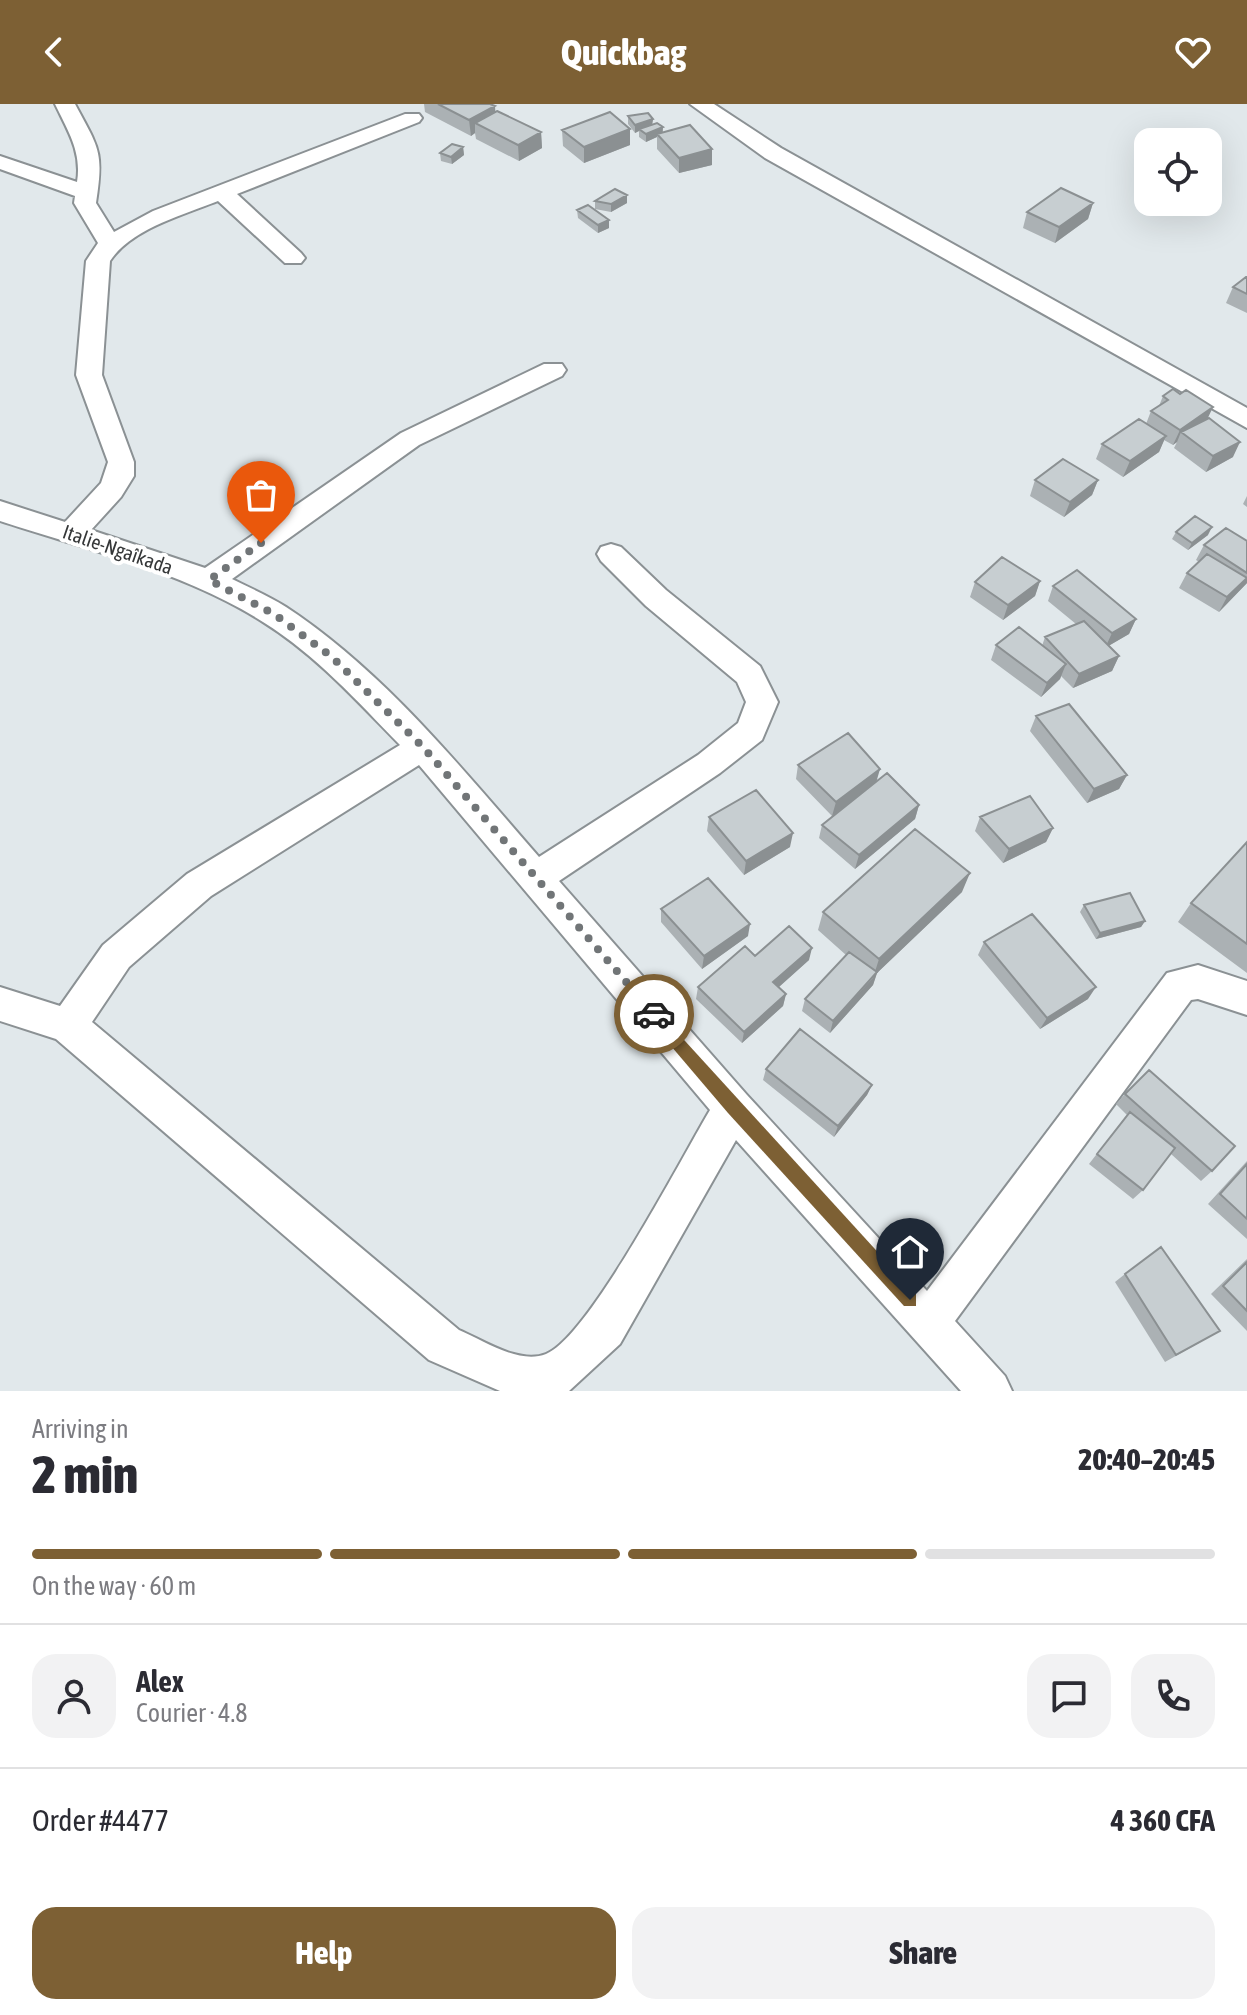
<!DOCTYPE html>
<html lang="en">
<head>
<meta charset="utf-8">
<style>
	:root { --surface:#fff; --page:#f2f2f3; --text:#2b2b33; --muted:#7c7c81; --line:#e1e1e2; --accent:#7d6034 }
	body { margin:0; font-family:"Asap Condensed",sans-serif; background:var(--page); color:var(--text); height:100vh; display:flex; flex-direction:column; font-size:30px; white-space:nowrap }
	* { box-sizing:border-box; margin:0 }
	p { font-size:26px; color:var(--muted) }
	.icon { flex:none; width:44px; height:44px; fill:none; stroke:currentColor; stroke-width:2; stroke-linecap:round; stroke-linejoin:round }
	.map { position:relative; height:1287px; overflow:hidden }
	.drawer { display:flex; flex-direction:column; background:var(--surface); flex:1 }
	.drawer>* { flex:none }
	.buttons { position:absolute; left:1134px; top:24px; display:grid; gap:16px }
	.buttons a { display:grid; place-items:center; width:88px; height:88px; border-radius:16px; background:var(--surface); box-shadow:0 8px 32px #0002; font-size:40px }
	.pin { position:absolute; display:grid; place-items:center; width:68px; height:68px; color:#fff; margin:-82px -34px; border-radius:50% 50% 50% 0; rotate:-45deg; box-shadow:0 0 8px #0007 }
	.pin .icon { rotate:45deg }
	.courier { position:absolute; display:grid; place-items:center; width:80px; height:80px; margin:-40px; border:6px solid #7d6034; border-radius:50%; background:#fff; color:#222; box-shadow:0 2px 10px #0007 }
	.headline em { font-style:normal; font-weight:800 }
	.headline div { display:flex; flex-direction:column-reverse }
	.headline { display:flex; align-items:center; justify-content:space-between; height:136px; padding:0 32px }
	h1 { font-size:52px; font-weight:800; line-height:60px }
	.bar { display:grid; grid-template-columns:repeat(4,1fr); gap:12px 8px; align-content:center; height:96px; padding:0 32px }
	.bar i { height:10px; border-radius:6px; background:var(--line) }
	.bar .selected { background:var(--accent) }
	.bar p { grid-column:span 4 }
	.line { display:flex; align-items:center; gap:20px; padding:0 32px; border-top:2px solid var(--line) }
	.line div { flex:1 }
	.round { display:grid; place-items:center; flex:none; width:84px; height:84px; border-radius:24px; background:var(--page) }
	.primary-button { display:flex; gap:16px; margin-top:auto; padding:16px 32px }
	.primary-button a { flex:1; height:92px; border-radius:24px; background:var(--accent); color:#fff; font-size:32px; font-weight:800; line-height:92px; text-align:center }
	.primary-button a+a { background:var(--page); color:var(--text) }
	header { display:flex; justify-content:space-between; align-items:center; height:104px; padding:0 32px; background:var(--accent); color:#fff; font-size:36px; font-weight:800 }
	.map>svg:first-child { display:block }
	.lines { fill:none; stroke-linecap:round; stroke-linejoin:round }
	.minor-casing { stroke:#8b9194; stroke-width:4 }
	.minor { fill:#fff; fill-rule:evenodd }
	.wall { fill:#abb1b4 }
	.shaded-wall { fill:#8b9092 }
	.building { fill:#c7ced1; stroke:#8b9092; stroke-width:2 }
	.route { fill:#7d6034 }
	.done { stroke:#717577; stroke-width:8; stroke-dasharray:0 14.4 }
	.labels { text-anchor:middle; dominant-baseline:central; stroke-width:8; stroke-linejoin:round; paint-order:stroke }
	.street-label { font-size:20px; fill:#353738; stroke:#fff }
</style>
</head>
<body>
<header><svg class="icon" aria-label="back" viewBox="0 0 24 24"><path d="M15 5l-7 7 7 7"/></svg>Quickbag<svg class="icon" aria-label="heart" viewBox="0 0 24 24"><path d="M12 20l-8-8c-3-5 5-10 8-4 3-6 11-1 8 4z"/></svg></header>
<div class="map">
<svg width="1247" height="1287" viewBox="0 0 1247 1287">
	<rect width="100%" height="100%" fill="#e1e8eb"/>
	<g class="lines">
		<defs>
			<path id="minor" d="M55,0H75C99,45 104,47 96,99L114,128L153,107L405,10H419L422,14L419,18L237,90L301,149L305,154L301,159H285L218,97C183,111 131,125 110,157L102,271L134,358V372L121,393L91,426L205,464L401,329L544,260H562L566,266L562,272L419,341L232,475C250,484 269,492 286,503C385,568 462,665 539,753L698,651L738,619L746,598L737,578L646,502L601,457L597,450L601,443L611,440L621,443L666,486L760,562L778,598L762,636L720,669L559,777L747,991L927,1187L1167,869L1198,861L1247,877V911L1198,895L1191,896L955,1217L1005,1272L1012,1287H961L736,1036L620,1240L569,1287H500L429,1256L56,935L0,917V883L60,902L103,841L187,770L400,641C357,597 316,551 263,518C185,468 88,446 0,417V397L65,418L101,379L108,358L76,271L86,157L98,139L74,99L75,92L0,65V52L77,78C82,48 68,27 55,0ZM419,661L710,1006C682,1053 589,1233 546,1250C519,1261 483,1236 459,1226L92,918L129,863L211,792Z
				M690,0H714L781,44L1247,304V324L765,54Z"/>
		</defs>
		<use href="#minor" class="minor-casing"/>
		<use href="#minor" class="minor"/>
	</g>
	<path class="wall" d="M424,0H490L495,8L541,28L542,44L519,57L476,35L475,29L471,32L425,8Z
		M628,12L653,15L652,20L663,23V28L712,61L679,69L657,45V33L646,38L639,33V27L635,29L628,20Z
		M630,25V41L584,59L563,42L562,26Z
		M463,43L464,51L452,60L441,57L440,49Z
		M627,91V99L611,108L595,105V97Z
		M1093,99L1088,115L1055,139L1023,124L1027,108Z
		M577,106L609,124L598,129L578,114Z
		M1247,173V209L1226,199L1233,183Z
		M1163,292L1207,315L1233,353L1206,368L1174,344L1177,338L1173,341L1164,336L1159,348L1123,373L1096,355L1102,340L1146,320L1151,307L1159,302Z
		M1035,376H1098L1092,391L1064,413L1030,392Z
		M1247,392V403L1243,400Z
		M1176,428L1208,431L1188,446L1172,435Z
		M1247,437V479L1219,508L1179,484L1187,469L1199,458L1196,456L1204,441Z
		M1040,477L1035,492L1003,516L970,493L975,478Z
		M1053,482L1136,515L1129,530L1108,542L1119,552L1112,567L1073,584L1061,572L1060,575L1041,593L991,556L996,541L1042,542L1045,533L1076,520L1048,497Z
		M1036,612L1127,671L1119,685L1087,699L1030,627Z
		M798,661L877,677L919,701L915,715L855,765L819,734L822,721L832,712L796,675Z
		M709,713L790,743L744,771L707,727Z
		M980,713L1053,724L1046,738L1003,759L975,727Z
		M1247,738V869L1178,818L1191,799Z
		M962,788L877,869L873,881L830,929L802,907L805,895L846,851L818,826L823,808Z
		M1084,801L1145,817L1141,823L1096,835L1080,808Z
		M661,805L748,832L702,865L661,818Z
		M984,838L1088,895L1040,925L978,851Z
		M755,852L809,856L779,883L786,890L783,902L742,939L696,895L698,883Z
		M766,965L872,981L867,991L834,1033L763,976Z
		M1125,990L1212,1067L1201,1077L1171,1050L1143,1086L1133,1095L1089,1060L1127,1011L1116,1000Z
		M1247,1057V1135L1208,1100Z
		M1247,1155V1227L1211,1190Z
		M1125,1170L1220,1227L1165,1258L1115,1178Z"/>
	<path class="shaded-wall" d="M495,2L496,18L475,19V29L471,32L469,16Z
		M653,15L652,22L639,25V27L635,29V21Z
		M663,23L662,31L657,30V33L646,38V30Z
		M630,25V41L584,59V43Z
		M541,28L542,44L519,57L518,41Z
		M463,43L464,51L452,60L451,53Z
		M712,45V61L679,69V54Z
		M627,91V99L611,108V100Z
		M1093,99L1088,115L1055,139L1059,123Z
		M609,116V124L598,129V121Z
		M1213,303L1206,318L1181,328L1177,338L1173,341L1180,326Z
		M1166,332L1159,348L1123,373L1130,357Z
		M1240,338L1233,353L1206,368L1213,352Z
		M1098,376L1092,391L1064,413L1070,398Z
		M1212,423L1208,431L1188,446L1192,439Z
		M1247,473V479L1219,508L1227,493Z
		M1040,477L1035,492L1003,516L1008,501Z
		M1136,515L1129,530L1105,544L1112,529Z
		M1119,552L1112,567L1073,584L1079,570Z
		M1066,560L1060,575L1041,593L1047,579Z
		M880,665L876,679L832,712L836,698Z
		M1127,671L1119,685L1087,699L1094,685Z
		M919,701L915,715L855,765L859,751Z
		M1053,724L1046,738L1003,759L1009,745Z
		M793,729L790,743L744,771L746,757Z
		M970,769L962,788L877,869L873,881L830,929L833,917L873,874L879,855Z
		M1145,817L1141,823L1096,835L1100,829Z
		M750,820L748,832L702,865L704,852Z
		M812,844L809,856L771,890L773,878Z
		M1096,883L1088,895L1040,925L1047,914Z
		M786,890L783,902L742,939L744,928Z
		M872,981L867,991L834,1033L838,1022Z"/>
	<path class="building" d="M438,0H490L495,2L469,16Z
		M497,7L541,28L518,41L475,19Z
		M610,8L630,25L584,43L562,26Z
		M648,9L653,15L635,21L628,12Z
		M657,19L663,23L646,30L639,25Z
		M690,21L712,45L679,54L657,30Z
		M452,40L463,43L451,53L440,49Z
		M1061,84L1093,99L1059,123L1027,108Z
		M615,85L627,91L611,100L595,97Z
		M588,101L609,116L598,121L577,106Z
		M1246,173H1247V190L1233,183Z
		M1173,285L1180,290L1186,286L1213,303L1180,326L1151,307L1168,296L1163,292Z
		M1209,314L1240,338L1213,352L1181,328Z
		M1139,315L1166,332L1130,357L1102,340Z
		M1063,355L1098,376L1070,398L1035,376Z
		M1195,412L1212,423L1192,439L1176,428Z
		M1226,424L1247,437V469L1204,441Z
		M1207,450L1247,474L1227,493L1187,469Z
		M1002,453L1040,477L1008,501L975,478Z
		M1077,466L1136,515L1112,529L1053,482Z
		M1084,517L1119,552L1079,570L1045,533Z
		M1019,523L1066,560L1047,579L996,541Z
		M1069,600L1127,671L1094,685L1036,612Z
		M848,629L880,665L836,698L798,661Z
		M887,669L919,701L859,751L822,721Z
		M756,686L793,729L746,757L709,713Z
		M1030,692L1053,724L1009,745L980,713Z
		M915,725L970,769L879,855L823,808Z
		M1247,738V840L1191,799Z
		M708,774L750,820L704,852L661,805Z
		M1130,789L1145,817L1100,829L1084,801Z
		M1032,810L1096,883L1047,914L984,838Z
		M789,822L812,844L773,878L786,890L744,928L698,883L745,842L755,852Z
		M849,848L877,868L833,917L805,895Z
		M800,925L872,981L838,1022L766,965Z
		M1149,966L1235,1042L1212,1067L1125,990Z
		M1130,1008L1175,1044L1143,1086L1097,1050Z
		M1247,1060V1115L1220,1090Z
		M1161,1143L1220,1227L1176,1251L1125,1170Z
		M1247,1158V1207L1223,1182Z"/>
	<path class="route" d="M654,903L916,1190V1202H904L728,1009L648,915V905Z"/>
	<g class="lines">
		<path class="done" d="M261,439L209,476L274,510L332,553L423,643L654,910"/>
	</g>
	<g class="labels">
		<g class="street-label">
			<text transform="translate(118 445) rotate(19)">Italie-Ngaîkada</text>
		</g>
	</g>
</svg>
<div class="buttons">
<a><svg class="icon" aria-label="locate" viewBox="0 0 24 24"><circle cx="12" cy="12" r="6"/><path d="M12 2v4M12 18v4M2 12h4M18 12h4"/></svg></a>
</div>
<div class="pin" style="left:261px;top:439px;background:#ea580c"><svg class="icon" aria-label="bag" viewBox="0 0 24 24"><path d="M5 8h14l-1 12H6zM9 8a3 3 0 0 1 6 0"/></svg></div>
<div class="pin" style="left:910px;top:1196px;background:#1f2937"><svg class="icon" aria-label="home" viewBox="0 0 24 24"><path d="M3 11l9-7 9 7M6 9v11h12V9"/></svg></div>
<div class="courier" style="left:654px;top:910px"><svg class="icon" aria-label="car" viewBox="0 0 24 24"><path d="M5 17H2v-5l4-1 3-4h7l3 4 3 1v5h-3M9 17h6M6 11h13"/><circle cx="7" cy="17" r="2"/><circle cx="17" cy="17" r="2"/></svg></div>
</div>
<section class="drawer">
<div class="headline"><div><h1>2 min</h1><p>Arriving in</p></div><em>20:40–20:45</em></div>
<div class="bar"><i class="selected"></i><i class="selected"></i><i class="selected"></i><i></i><p>On the way · 60 m</p></div>
<div class="line" style="height:144px"><a class="round"><svg class="icon" aria-label="person" viewBox="0 0 24 24"><circle cx="12" cy="8" r="4"/><path d="M4 21q1-7 8-7t8 7"/></svg></a><div><b>Alex</b><p>Courier · 4.8</p></div><a class="round"><svg class="icon" aria-label="chat" viewBox="0 0 24 24"><path d="M4 5h16v11H9l-5 4z"/></svg></a><a class="round"><svg class="icon" aria-label="phone" viewBox="0 0 24 24"><path d="M5 4h4l2 5-3 2q2 4 5 5l2-3 5 2v4C11 20 4 13 5 4z"/></svg></a></div>
<div class="line" style="height:104px"><div>Order #4477</div><b>4 360 CFA</b></div>
<div class="primary-button"><a>Help</a><a>Share</a></div>
</section>
</body>
</html>
